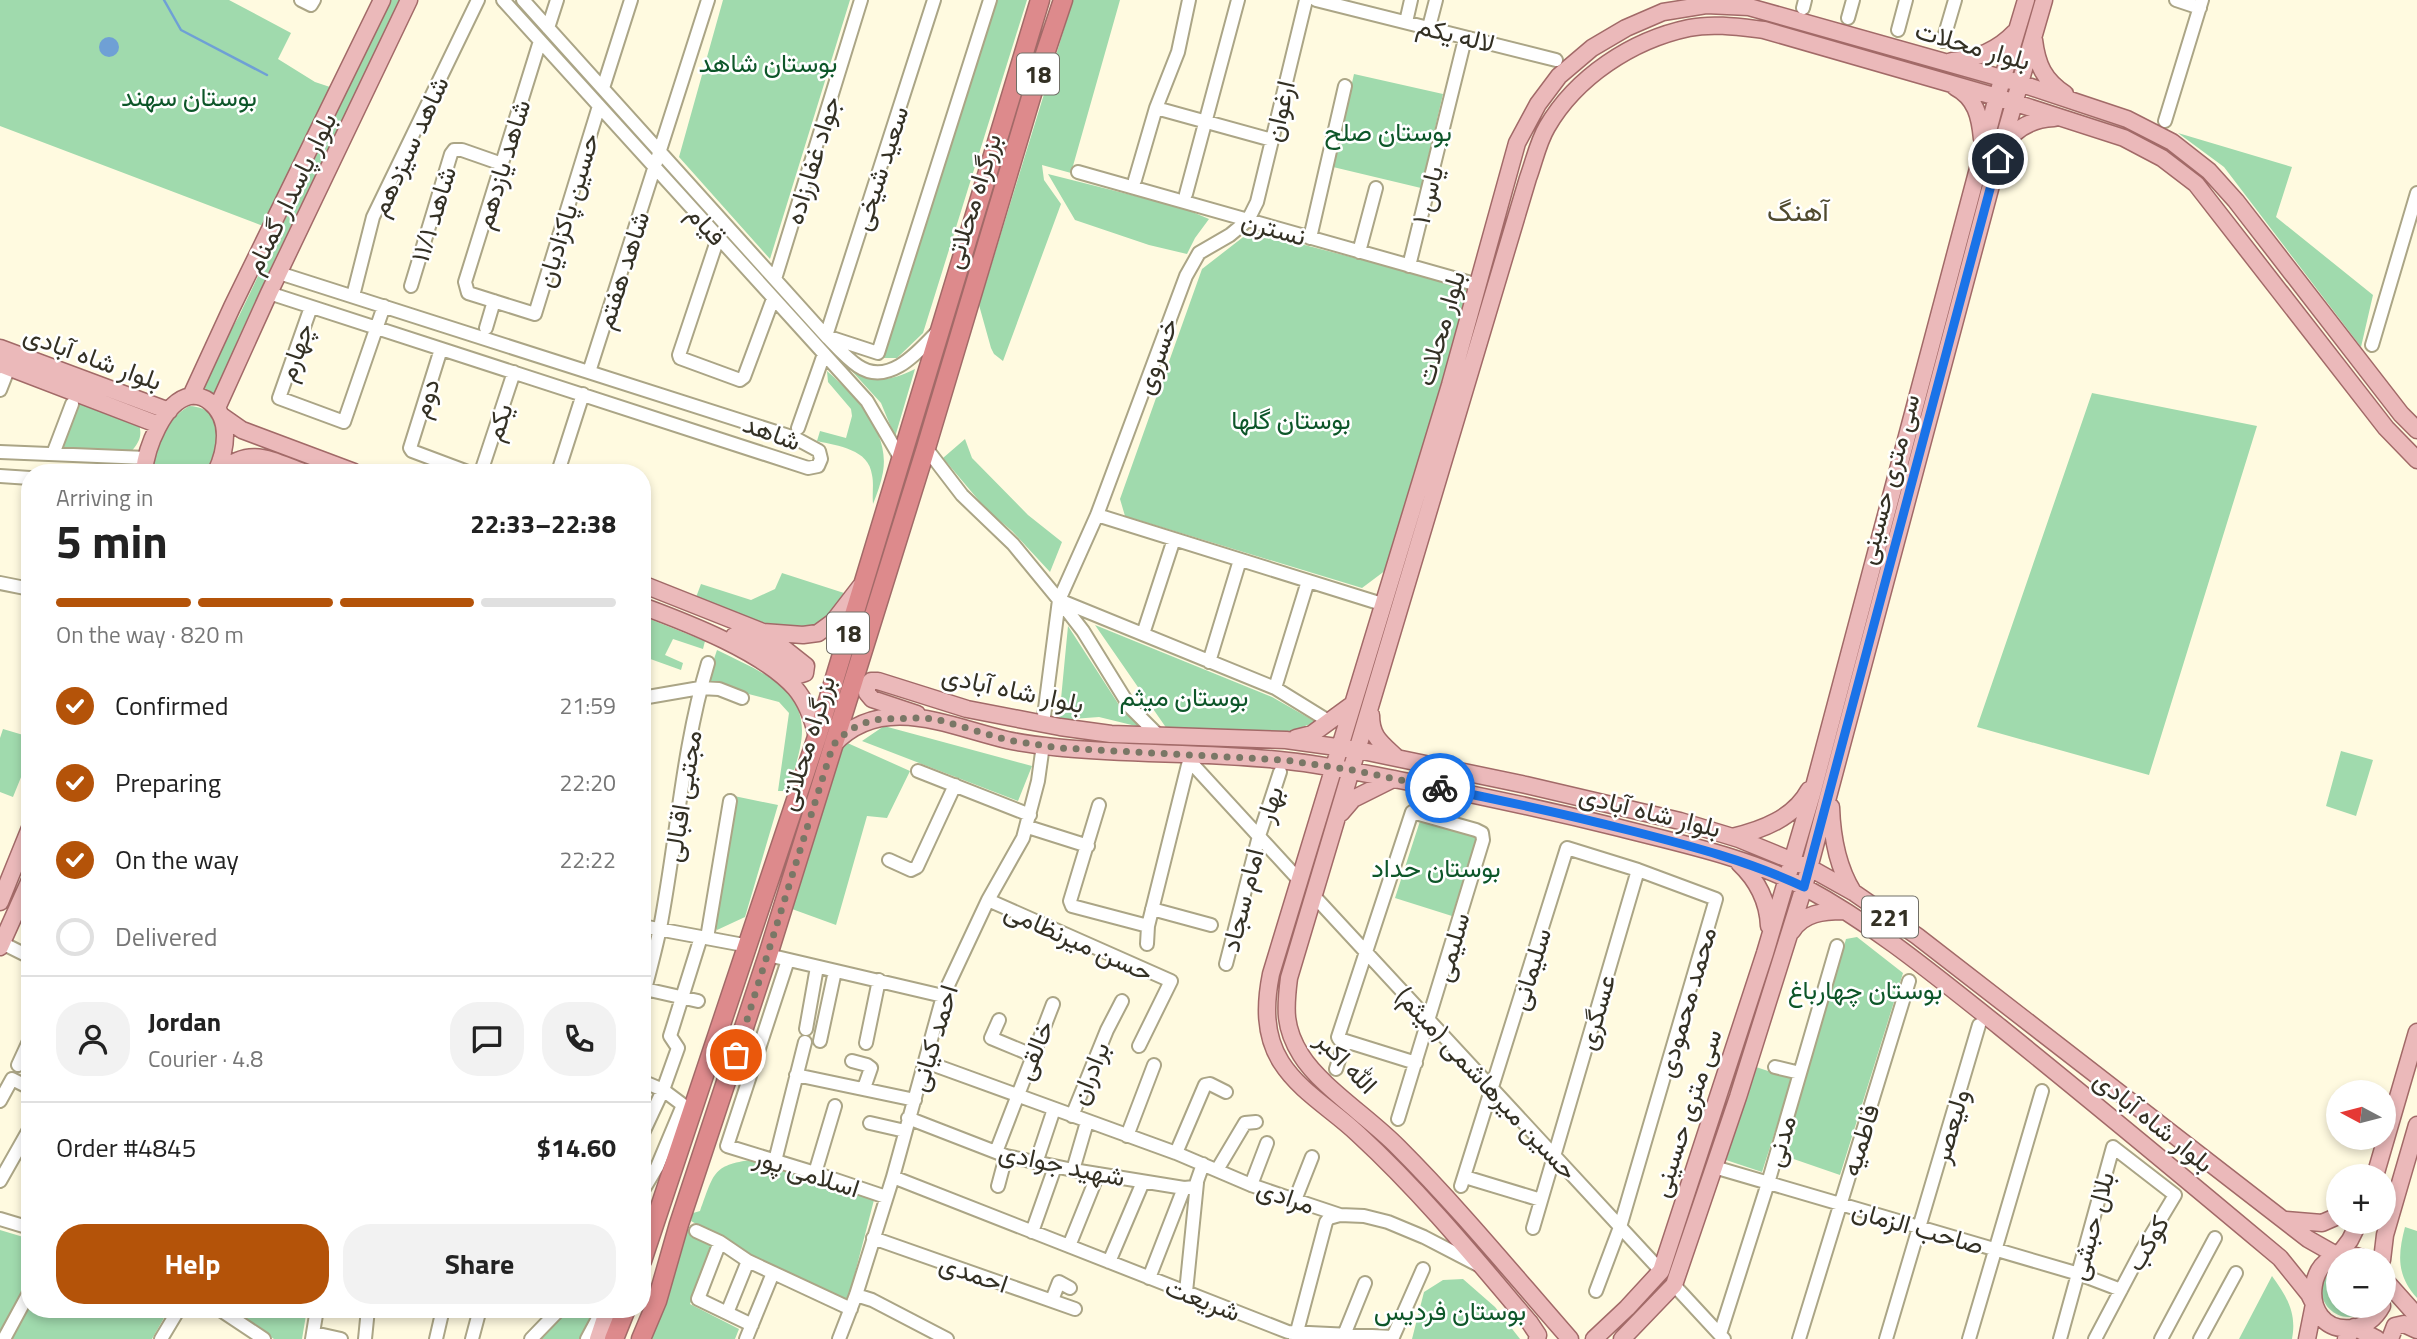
<!DOCTYPE html>
<html lang="en">
<head>
<meta charset="utf-8">
<style>
	:root { --surface:#fff; --page:#f2f2f2; --text:#222; --muted:#767676; --line:#e0e0e0; --accent:#b45309 }
	body { margin:0; font-family:"Titillium Web",Vazirmatn,sans-serif; background:var(--page); color:var(--text); height:100vh; display:flex; flex-direction:column; font-size:26px; white-space:nowrap }
	* { box-sizing:border-box; margin:0 }
	p { font-size:23px; color:var(--muted) }
	.icon { flex:none; width:38px; height:38px; fill:none; stroke:currentColor; stroke-width:2; stroke-linecap:round; stroke-linejoin:round }
	.map { position:relative; flex:1; overflow:hidden }
	.side { position:absolute; left:21px; top:464px; width:630px; height:854px; display:flex; flex-direction:column; background:var(--surface); border-radius:28px; box-shadow:0 4px 10px #0003 }
	.side>* { flex:none }
	.needle { width:46px; rotate:277deg }
	.fabs { position:absolute; left:2326px; top:1080px; display:grid; gap:14px }
	.fabs a { display:grid; place-items:center; width:70px; height:70px; border-radius:50%; background:var(--surface); box-shadow:0 4px 10px #0003; font-size:35px }
	.pin { position:absolute; display:grid; place-items:center; width:60px; height:60px; color:#fff; margin:-30px; border:4px solid #fff; border-radius:50%; box-shadow:0 2px 7px #0007 }
	.courier { position:absolute; display:grid; place-items:center; width:70px; height:70px; margin:-35px; border:5px solid #1a73e8; border-radius:50%; background:#fff; color:#222; box-shadow:0 2px 9px #0007 }
	.overview em { font-style:normal; font-weight:700 }
	.overview div { display:flex; flex-direction:column-reverse }
	.overview { display:flex; align-items:center; justify-content:space-between; height:119px; padding:0 35px }
	h1 { font-size:46px; font-weight:700; line-height:52px }
	.bar { display:grid; grid-template-columns:repeat(4,1fr); gap:10px 7px; align-content:center; height:84px; padding:0 35px }
	.bar i { height:9px; border-radius:5px; background:var(--line) }
	.bar .on { background:var(--accent) }
	.bar p { grid-column:span 4 }
	.line { display:flex; align-items:center; gap:18px; padding:0 35px; border-top:2px solid var(--line) }
	.line div { flex:1 }
	.round { display:grid; place-items:center; flex:none; width:74px; height:74px; border-radius:28px; background:var(--page) }
	ol { padding:0 35px; list-style:none }
	li { display:flex; align-items:center; gap:21px; height:77px }
	li p { margin-inline-start:auto }
	li .icon { padding:7px; border-radius:50%; background:var(--accent); color:#fff; stroke-width:4 }
	li:last-child { color:var(--muted) }
	li i { width:38px; height:38px; border:4px solid var(--line); border-radius:50% }
	.action { display:flex; gap:14px; margin-top:auto; padding:14px 35px }
	.action a { flex:1; height:80px; border-radius:28px; background:var(--accent); color:#fff; font-size:28px; font-weight:700; line-height:80px; text-align:center }
	.action a+a { background:var(--page); color:var(--text) }
	.map>svg:first-child { display:block }
	.green { fill:#a0daad }
	.water { fill:#6fa0d5 }
	.lines { fill:none; stroke-linecap:round; stroke-linejoin:round }
	.stream { stroke:#6fa0d5; stroke-width:2.5 }
	.minor-casing { stroke:#aba586; stroke-width:16 }
	.major-casing { stroke:#a26a68; stroke-width:19 }
	.highway-casing { stroke:#a26a68; stroke-width:21 }
	.minor { stroke:#fff; stroke-width:12 }
	.major { stroke:#ebb9ba; stroke-width:16 }
	.highway { stroke:#dd8a8c; stroke-width:18 }
	.done { stroke:#7a7766; stroke-width:7; stroke-dasharray:0 12.6 }
	.route { stroke:#1a73e8; stroke-width:9 }
	.labels { text-anchor:middle; dominant-baseline:central; stroke-width:5; stroke-linejoin:round; paint-order:stroke }
	.shield { fill:#fff; stroke:#706e66; stroke-width:2 }
	.shield-label { font-size:24px; font-weight:bold; fill:#333024 }
	.street-label { font-size:26px; fill:#333024; stroke:#fff }
	.park-label { font-size:26px; fill:#0d5629; stroke:#fff }
	.neighbourhood-label { font-size:28px; fill:#4f4a2e; stroke:#fff }
</style>
</head>
<body>
<div class="map">
<svg width="2417" height="1339" viewBox="0 0 2417 1339">
	<rect width="100%" height="100%" fill="#fffae0"/>
	<path class="green" d="M0,0H229L291,33L278,59L315,82L330,87L263,226L0,126Z
		M390,0H400L275,259L238,339L217,392L210,398L197,391L239,316Z
		M723,0H850L770,259L679,157Z
		M984,0H1027L923,333L897,358H872Z
		M1073,0H1120L1071,173L1042,165L1044,180L1061,204L1003,361L994,354L991,348L979,305Z
		M1354,74L1443,94L1421,188L1333,167Z
		M2178,133L2292,167L2276,217L2373,295L2361,347L2224,167Z
		M1048,174L1183,208L1209,219L1195,238L1187,254L1149,245L1075,220Z
		M1251,231L1470,288L1386,570L1362,588L1125,516L1120,499L1202,269Z
		M850,369C873,384 891,381 915,369L895,437L881,403Z
		M827,371C855,396 890,431 883,472C881,483 877,494 873,504C872,494 874,484 872,475C869,449 838,446 817,441L820,431L846,438L852,416L851,409L828,382Z
		M2092,393L2257,426L2149,775L1977,727Z
		M78,396L138,421C143,435 140,442 130,453L58,451Z
		M189,406C228,408 219,447 208,472H152C154,446 166,420 189,406Z
		M965,439L972,458L1028,515L1062,542L1050,572L1012,531L986,509L943,458Z
		M782,573L844,593C836,609 825,627 806,631C790,634 715,606 695,600L701,584L751,600L775,589Z
		M642,616L705,641L703,649L673,639L665,655L683,663L681,670L642,656Z
		M1095,625L1272,697L1316,722L1283,734L1167,729Z
		M1068,626L1121,708L1140,727L1099,717L1059,720Z
		M717,650C760,672 813,688 800,748C797,763 792,777 788,791H778L789,713L779,702L706,683Z
		M884,726L1032,766L1018,801L862,741Z
		M3,729L30,737V755L13,797L0,792V738Z
		M843,741L910,771L887,818L867,816L836,925L792,909Z
		M2341,751L2373,760L2356,816L2326,806Z
		M734,796L778,805L745,917L717,930L713,925Z
		M1421,818L1477,836L1452,916L1395,898Z
		M1857,937L1903,973L1840,1175L1782,1155L1846,939Z
		M1756,1067L1792,1079L1762,1172L1726,1160Z
		M757,1159L823,1178L874,1200L848,1300L753,1256L691,1221L693,1213L700,1211C715,1171 712,1165 757,1159Z
		M2405,1227L2417,1231V1298C2396,1275 2398,1254 2405,1227Z
		M688,1229L714,1241L690,1304L739,1329L735,1339H652Z
		M0,1230L30,1239V1281L0,1334Z
		M2338,1266V1306H2370C2341,1339 2297,1289 2338,1266Z
		M2272,1276C2287,1297 2297,1313 2292,1339H2239Z
		M1463,1279L1495,1307L1520,1339H1412L1424,1292L1443,1280Z
		M30,1306V1309H169L152,1339H11Z
		M230,1309H307L302,1339H274Z
		M564,1309H597L581,1339H538Z"/>
	<path class="water" d="M99 47a10 10 0 1 1 20 0a10 10 0 1 1-20 0Z"/>
	<g class="lines">
		<path class="stream" d="M164,0L181,30L267,75"/>
		<defs>
			<path id="minor" d="M301,0L311,5L314,0
				M503,0L867,401L901,459
				M523,0L826,336C836,346 846,358 858,366C889,387 919,351 938,331
				M1316,0L1556,60
				M2176,0L2200,8
				M1803,8L1805,0
				M1848,18L1853,0
				M1406,22L1411,0
				M1429,27L1436,0
				M548,28L557,0
				M1898,30L1906,0
				M540,41L465,282L468,293L535,314L599,106
				M1943,41L1955,0
				M603,88L631,0
				M1156,108L1272,140
				M2165,121L2202,0
				M1078,172L1471,283
				M1135,180L1156,108L1178,52L1189,0
				M1186,194L1238,0
				M718,238L679,355L680,358L740,380L744,377L773,299
				M1310,238L1345,86
				M1359,252L1376,188
				M1409,266L1464,43
				M775,279L861,0
				M411,286L451,154L454,150H462L502,164
				M269,293L808,468L818,466L821,459L819,451L795,438L279,273
				M353,296L373,217L478,0
				M311,307L279,398L344,422L384,306
				M486,328L494,301
				M826,336L934,0
				M829,337L878,353L990,0
				M2372,345L2417,193
				M441,349L410,448L412,451L468,472
				M589,372L708,0
				M0,390L9,367
				M798,428L824,354
				M926,448L962,495L1013,544L1059,600L1083,631L1130,707L1158,735
				M0,452L146,458
				M53,454L72,404
				M481,472L514,372
				M558,472L583,394
				M0,476L30,478
				M1097,515L1382,604
				M0,583L30,589
				M1059,600L1275,688L1330,722
				M1143,634L1174,539
				M1209,662L1240,560
				M1275,688L1308,581
				M642,698L700,688L719,689L742,698
				M1043,724L1059,600L1097,515L1186,276L1199,253L1230,235L1248,220L1257,202L1306,0
				M1186,757L1299,880
				M918,771L1030,815
				M1099,805L1070,901L1072,906L1148,926
				M1028,827L1088,846
				M889,860L911,870L917,867L955,785
				M1314,896L1661,1271
				M988,900L1171,981L1139,1046
				M1152,909L1211,925
				M642,926L749,946
				M707,938L730,801
				M2,943L30,957
				M1147,944L1148,926L1189,761
				M768,955L943,996
				M788,960L727,1146L815,1173L886,1197
				M1226,964L1259,836L1280,772
				M645,989L698,1001
				M642,1001C648,977 655,952 660,928C677,840 682,749 708,663
				M999,1020L991,1038L1032,1055
				M806,1029L817,967
				M820,1041L835,971
				M866,1043L879,980
				M852,1061L867,1065L871,1068L864,1088
				M926,1062L1176,1153L1251,1185L1295,1200L1340,1215L1364,1216L1388,1222L1424,1237L1478,1265
				M18,1065L30,1039
				M1775,1067L1800,1073
				M1336,1069L1345,1041
				M796,1075L915,1100
				M642,1081L663,1090L683,1105L657,1167L642,1192
				M0,1101L12,1079L30,1088
				M1072,1116L1107,1030L1122,1001
				M908,1118L1006,1156L1073,1170L1184,1188L1195,1187L1203,1164
				M1398,1119L1483,840L1482,833L1476,830L1412,812L1338,1037L1339,1039L1416,1063
				M870,1123L905,1131
				M642,1135L663,1090L678,1048L670,1036L701,937
				M1127,1136L1154,1065
				M996,1152L1053,1004
				M1176,1153L1205,1085L1210,1084L1226,1092
				M775,1161L805,1042
				M1036,1163L1054,1109
				M1714,1167L2079,1274L2121,1290
				M1073,1170L1087,1122
				M1217,1170L1245,1123L1256,1122
				M815,1173L835,1106
				M893,1177L1288,1332L1393,1337L1423,1269
				M1465,1177L1541,1200
				M0,1181L30,1128
				M1251,1185L1267,1143
				M998,1186L1006,1156
				M1461,1186L1567,848L1638,870L1716,899L1620,1227L1596,1291
				M1295,1200L1312,1157
				M0,1219L30,1228
				M1533,1228L1638,870
				M696,1231L720,1242L748,1261L851,1309
				M1032,1232L1055,1167
				M873,1238L1075,1309
				M720,1242L698,1299L752,1325
				M1069,1246L1098,1174
				M1109,1262L1143,1182
				M1149,1278L1184,1188
				M1674,1285L1724,1339
				M1186,1292L1197,1183
				M856,1295L872,1300L947,1339
				M1052,1300L1059,1282L1070,1288
				M219,1309L264,1339
				M727,1313L748,1261
				M314,1333L341,1339
				M1720,1334L1768,1183L1837,946
				M1344,1335L1365,1283
				M4,1339L30,1291
				M161,1339L179,1309
				M312,1339L317,1309
				M365,1339L368,1309
				M436,1339L443,1309
				M472,1339L480,1309
				M531,1339L560,1309
				M587,1339L603,1309
				M746,1339L773,1273
				M839,1339L856,1295L893,1177L943,996L988,900L1023,838L1038,781L1043,745
				M1295,1339L1326,1222L1329,1218L1340,1215
				M1799,1339L1909,981
				M1886,1339L1979,1025
				M1969,1339L2042,1091
				M2060,1339L2113,1147L2175,1195L2142,1250L2095,1339
				M2161,1339L2215,1238
				M2200,1339L2236,1273"/>
			<path id="major" d="M2034,40C2037,65 2044,80 2065,94
				M1952,61C1977,59 1998,50 2015,32
				M1955,87C1976,98 1980,117 1982,139
				M2003,147C2015,128 2032,119 2054,118
				M0,348L169,411
				M0,364L159,425
				M191,396L232,307L382,0
				M217,408L269,293L409,0
				M222,416L242,430L354,472
				M144,472C146,449 163,402 190,396C197,395 205,398 210,402C232,419 226,451 216,472
				M220,472C250,446 270,460 303,472
				M642,584L763,632L803,635L818,633L833,622L860,587
				M642,606C688,623 763,652 795,688C807,702 813,720 817,737
				M734,636L753,644L799,675L805,673L806,666L763,632
				M878,681L967,709L1060,727L1111,734L1286,740L1358,750L1526,785L1680,821L1739,839L1810,868L1853,892L1917,936L2308,1239L2338,1256L2350,1240L2359,1222
				M878,681H871L867,686V693L872,699L917,714
				M1371,715C1371,736 1380,742 1395,756
				M1296,738L1312,734L1353,704
				M833,745C882,692 950,727 1007,740C1025,744 1045,746 1063,748C1138,755 1214,752 1288,761C1326,765 1362,773 1399,780C1473,794 1547,810 1620,828C1682,844 1747,857 1804,887C1875,925 1937,977 2000,1027C2094,1103 2187,1180 2280,1258L2309,1294L2314,1304L2307,1339
				M1831,807C1832,837 1837,866 1853,892
				M1341,813L1353,799L1393,779
				M1732,837C1762,830 1794,818 1809,790
				M1739,863C1757,880 1768,902 1769,926
				M0,902L30,828
				M1792,931C1803,913 1824,911 1843,911
				M0,947L30,880
				M2375,1176L2417,1032
				M2286,1220L2322,1223L2338,1216
				M2367,1260C2304,1231 2293,1335 2352,1328C2366,1326 2376,1317 2382,1306
				M2382,1260L2385,1235L2417,1125
				M2384,1279L2417,1316
				M598,1339L608,1309
				M1537,1339L1538,1335L1530,1323C1475,1258 1421,1192 1358,1134C1333,1110 1300,1092 1281,1062C1264,1035 1265,1004 1271,974L1450,385L1517,143L1538,104L1559,76L1592,48L1626,28L1663,12L1706,5L1749,7L2019,83L2127,119L2172,142L2209,171L2236,201L2401,414L2417,430
				M1570,1339C1513,1274 1459,1208 1398,1147C1371,1119 1320,1086 1301,1055C1284,1028 1285,1009 1289,978L1528,178C1534,162 1538,142 1547,127C1576,77 1632,40 1689,28C1713,23 1739,27 1764,30L1997,97L2124,138L2162,158L2196,184L2386,428L2417,460
				M1594,1339L1627,1308L1661,1271L1765,953L1812,794L1997,97L2026,0
				M1622,1339L1674,1285L1738,1097L1804,887L1998,159L2044,0
				M2346,1339L2354,1327L2377,1339
				M2390,1339L2395,1326L2404,1324L2417,1330"/>
			<path id="highway" d="M642,1261L817,737L1040,0
				M614,1339L626,1309
				M641,1339L657,1301L679,1224L768,955L926,448L1035,84L1063,0"/>
		</defs>
		<use href="#minor" class="minor-casing"/>
		<use href="#major" class="major-casing"/>
		<use href="#highway" class="highway-casing"/>
		<use href="#minor" class="minor"/>
		<use href="#major" class="major"/>
		<use href="#highway" class="highway"/>
	</g>
	<g class="lines">
		<path class="done" d="M736,1055L833,745L849,730L864,723L880,719L921,718L936,719L1007,740L1060,748L1284,760L1352,770L1440,788"/>
		<path class="route" d="M1440,788C1505,801 1569,815 1632,831C1691,846 1749,861 1804,887L1998,159"/>
	</g>
	<g class="labels">
		<g class="shield">
			<rect x="1017" y="53.5" width="42" height="41" rx="5"/>
			<rect x="827" y="612.5" width="42" height="41" rx="5"/>
			<rect x="1862" y="896.5" width="56" height="41" rx="5"/>
		</g>
		<g class="shield-label">
			<text x="1038" y="74">18</text>
			<text x="848" y="633">18</text>
			<text x="1890" y="917">221</text>
		</g>
		<g class="street-label">
			<text transform="translate(1456 34) rotate(14)">لاله یکم</text>
			<text transform="translate(1973 45) rotate(16)">بلوار محلات</text>
			<text transform="translate(1279 111) rotate(-77)">ارغوان</text>
			<text transform="translate(409 146) rotate(-65)">شاهد سیزدهم</text>
			<text transform="translate(812 160) rotate(-73)">جواد غفارزاده</text>
			<text transform="translate(502 164) rotate(-73)">شاهد یازدهم</text>
			<text transform="translate(880 168) rotate(-72)">سعید شیخی</text>
			<text transform="translate(290 193) rotate(-64)">بلوار پاسدار گمنام</text>
			<text transform="translate(1427 195) rotate(-76)">یاس ۱</text>
			<text transform="translate(972 201) rotate(-73)">بزرگراه محلاتی</text>
			<text transform="translate(567 210) rotate(-73)">حسین پاکزادیان</text>
			<text transform="translate(433 214) rotate(-73)">شاهد ۱۱/۱</text>
			<text transform="translate(707 225) rotate(48)">قیام</text>
			<text transform="translate(1274 228) rotate(16)">نسترن</text>
			<text transform="translate(622 270) rotate(-72)">شاهد هفتم</text>
			<text transform="translate(1440 328) rotate(-74)">بلوار محلات</text>
			<text transform="translate(295 352) rotate(-71)">چهارم</text>
			<text transform="translate(1156 356) rotate(-70)">خسروی</text>
			<text transform="translate(93 357) rotate(20)">بلوار شاه آبادی</text>
			<text transform="translate(425 398) rotate(-72)">دوم</text>
			<text transform="translate(498 422) rotate(-72)">یکم</text>
			<text transform="translate(772 432) rotate(20)">شاهد</text>
			<text transform="translate(1888 479) rotate(-75)">سی متری حسینی</text>
			<text transform="translate(1013 689) rotate(12)">بلوار شاه آبادی</text>
			<text transform="translate(806 743) rotate(-73)">بزرگراه محلاتی</text>
			<text transform="translate(682 796) rotate(-81)">مجتبی اقبالی</text>
			<text transform="translate(1269 804) rotate(-72)">بهار</text>
			<text transform="translate(1650 811) rotate(14)">بلوار شاه آبادی</text>
			<text transform="translate(1242 900) rotate(-76)">امام سجاد</text>
			<text transform="translate(1079 941) rotate(24)">حسن میرنظامی</text>
			<text transform="translate(1451 947) rotate(-74)">سلیمی</text>
			<text transform="translate(1530 969) rotate(-73)">سلیمانی</text>
			<text transform="translate(1686 1002) rotate(-74)">محمد محمودی</text>
			<text transform="translate(1596 1012) rotate(-74)">عسگری</text>
			<text transform="translate(933 1038) rotate(-73)">احمد کیانی</text>
			<text transform="translate(1034 1050) rotate(-68)">خالقی</text>
			<text transform="translate(1347 1062) rotate(46)">الله اکبر</text>
			<text transform="translate(1089 1073) rotate(-68)">برادران</text>
			<text transform="translate(1487 1083) rotate(47)">حسین میرهاشمی (میثم)</text>
			<text transform="translate(1686 1113) rotate(-72)">سی متری حسینی</text>
			<text transform="translate(2154 1121) rotate(39)">بلوار شاه آبادی</text>
			<text transform="translate(1950 1126) rotate(-74)">ولیعصر</text>
			<text transform="translate(1860 1140) rotate(-73)">فاطمیه</text>
			<text transform="translate(1780 1141) rotate(-74)">مدنی</text>
			<text transform="translate(1062 1164) rotate(12)">شهید جوادی</text>
			<text transform="translate(807 1172) rotate(18)">اسلامی پور</text>
			<text transform="translate(1286 1196) rotate(19)">مرادی</text>
			<text transform="translate(2091 1226) rotate(-75)">بلال حبشی</text>
			<text transform="translate(1918 1227) rotate(16)">صاحب الزمان</text>
			<text transform="translate(2147 1243) rotate(-60)">کوکب</text>
			<text transform="translate(974 1273) rotate(19)">احمدی</text>
			<text transform="translate(1203 1299) rotate(21)">شریعت</text>
		</g>
		<g class="park-label">
			<text x="768" y="62">بوستان شاهد</text>
			<text x="189" y="96">بوستان سهند</text>
			<text x="1388" y="131">بوستان صلح</text>
			<text x="1291" y="419">بوستان گلها</text>
			<text x="1184" y="696">بوستان میثم</text>
			<text x="1436" y="867">بوستان حداد</text>
			<text x="1865" y="989">بوستان چهارباغ</text>
			<text x="1450" y="1310">بوستان فردیس</text>
		</g>
		<g class="neighbourhood-label">
			<text x="1798" y="210">آهنگ</text>
		</g>
	</g>
</svg>
<div class="fabs">
<a><svg class="needle" viewBox="-14 -14 28 28"><path d="M0-13l5 13h-10z" fill="#e53935"/><path d="M0 13l5-13h-10z" fill="#767676"/></svg></a>
<a>+</a>
<a>−</a>
</div>
<div class="pin" style="left:736px;top:1055px;background:#ea580c"><svg class="icon" aria-label="bag" viewBox="0 0 24 24"><path d="M5 8h14l-1 12H6zM9 8a3 3 0 0 1 6 0"/></svg></div>
<div class="pin" style="left:1998px;top:159px;background:#1f2937"><svg class="icon" aria-label="home" viewBox="0 0 24 24"><path d="M3 11l9-7 9 7M6 9v11h12V9"/></svg></div>
<div class="courier" style="left:1440px;top:788px"><svg class="icon" aria-label="bike" viewBox="0 0 24 24"><circle cx="6" cy="16" r="4"/><circle cx="18" cy="16" r="4"/><path d="M6 16l4-8h5l3 8M10 8l3 8H6M13 5h3"/></svg></div>
<section class="side">
<div class="overview"><div><h1>5 min</h1><p>Arriving in</p></div><em>22:33–22:38</em></div>
<div class="bar"><i class="on"></i><i class="on"></i><i class="on"></i><i></i><p>On the way · 820 m</p></div>
<ol>
<li><svg class="icon" aria-label="check" viewBox="0 0 24 24"><path d="M5 12l5 5 9-10"/></svg>Confirmed<p>21:59</p></li>
<li><svg class="icon" aria-label="check" viewBox="0 0 24 24"><path d="M5 12l5 5 9-10"/></svg>Preparing<p>22:20</p></li>
<li><svg class="icon" aria-label="check" viewBox="0 0 24 24"><path d="M5 12l5 5 9-10"/></svg>On the way<p>22:22</p></li>
<li><i></i>Delivered</li>
</ol>
<div class="line" style="height:126px"><a class="round"><svg class="icon" aria-label="person" viewBox="0 0 24 24"><circle cx="12" cy="8" r="4"/><path d="M4 21q1-7 8-7t8 7"/></svg></a><div><b>Jordan</b><p>Courier · 4.8</p></div><a class="round"><svg class="icon" aria-label="chat" viewBox="0 0 24 24"><path d="M4 5h16v11H9l-5 4z"/></svg></a><a class="round"><svg class="icon" aria-label="phone" viewBox="0 0 24 24"><path d="M5 4h4l2 5-3 2q2 4 5 5l2-3 5 2v4C11 20 4 13 5 4z"/></svg></a></div>
<div class="line" style="height:91px"><div>Order #4845</div><b>$14.60</b></div>
<div class="action"><a>Help</a><a>Share</a></div>
</section>
</div>
</body>
</html>
